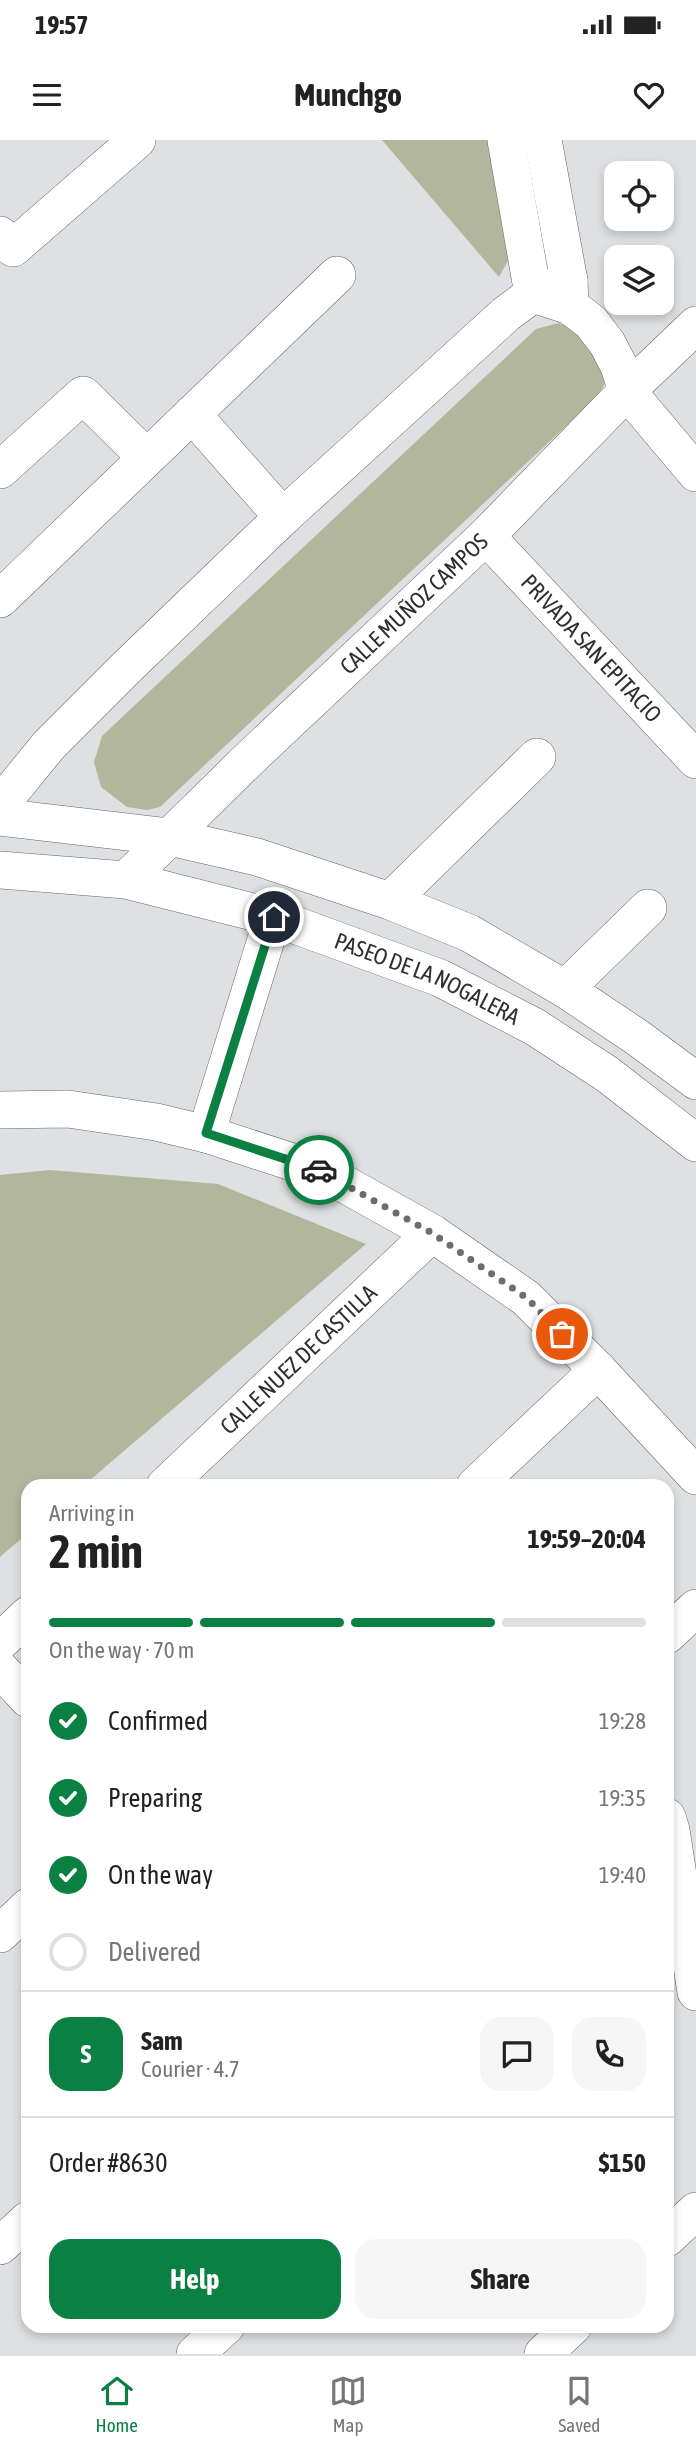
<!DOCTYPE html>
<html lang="en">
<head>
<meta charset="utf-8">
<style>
	:root { --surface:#fff; --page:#f6f6f6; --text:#222; --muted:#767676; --line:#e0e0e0; --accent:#0b8043 }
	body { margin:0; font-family:"Asap Condensed",sans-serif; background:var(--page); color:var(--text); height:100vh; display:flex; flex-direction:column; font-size:26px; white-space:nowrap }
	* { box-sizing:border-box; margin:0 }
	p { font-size:23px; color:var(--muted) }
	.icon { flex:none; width:38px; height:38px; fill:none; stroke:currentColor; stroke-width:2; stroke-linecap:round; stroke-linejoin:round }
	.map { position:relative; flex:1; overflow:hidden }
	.drawer { position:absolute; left:21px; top:1339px; width:653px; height:854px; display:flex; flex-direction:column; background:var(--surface); border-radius:21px; box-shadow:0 4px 10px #0003 }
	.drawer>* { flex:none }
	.controls { position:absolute; left:604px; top:21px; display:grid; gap:14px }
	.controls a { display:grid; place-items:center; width:70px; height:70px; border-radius:14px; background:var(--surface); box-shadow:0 4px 10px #0003; font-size:35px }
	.pin { position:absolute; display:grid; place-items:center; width:60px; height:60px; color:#fff; margin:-30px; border:4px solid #fff; border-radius:50%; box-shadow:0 2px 7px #0007 }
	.courier { position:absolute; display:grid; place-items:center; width:70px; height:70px; margin:-35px; border:5px solid #0b8043; border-radius:50%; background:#fff; color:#222; box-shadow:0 2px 9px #0007 }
	.headline em { font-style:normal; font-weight:700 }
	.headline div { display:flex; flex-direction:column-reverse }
	.headline { display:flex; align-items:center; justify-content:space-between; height:119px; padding:0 28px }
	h1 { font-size:46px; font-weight:700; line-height:52px }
	.bar { display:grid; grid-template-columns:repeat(4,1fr); gap:10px 7px; align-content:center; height:84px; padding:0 28px }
	.bar i { height:9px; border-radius:5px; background:var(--line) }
	.bar .on { background:var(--accent) }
	.bar p { grid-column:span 4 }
	.line { display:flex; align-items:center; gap:18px; padding:0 28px; border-top:2px solid var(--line) }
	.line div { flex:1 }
	.round { display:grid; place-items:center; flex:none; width:74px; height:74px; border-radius:21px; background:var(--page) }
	ol { padding:0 28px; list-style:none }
	li { display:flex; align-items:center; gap:21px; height:77px }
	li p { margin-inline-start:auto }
	li .icon { padding:7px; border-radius:50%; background:var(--accent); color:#fff; stroke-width:4 }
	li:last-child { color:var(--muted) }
	li i { width:38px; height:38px; border:4px solid var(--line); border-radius:50% }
	.button { display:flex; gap:14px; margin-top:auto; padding:14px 28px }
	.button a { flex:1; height:80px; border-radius:21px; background:var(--accent); color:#fff; font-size:28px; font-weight:700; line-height:80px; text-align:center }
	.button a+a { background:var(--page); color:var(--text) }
	.status { display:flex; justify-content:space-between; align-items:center; height:49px; padding:0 35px; background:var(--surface); direction:ltr }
	.status svg { height:19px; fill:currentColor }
	header { display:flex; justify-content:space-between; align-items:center; height:91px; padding:0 28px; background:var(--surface); font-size:32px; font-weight:700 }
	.menu { display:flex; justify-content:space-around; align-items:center; height:98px; border-top:2px solid var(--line); background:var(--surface); font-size:19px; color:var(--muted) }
	.menu a { display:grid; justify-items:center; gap:4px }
	.menu .on { color:var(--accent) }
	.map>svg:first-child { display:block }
	.green { fill:#b1b69c }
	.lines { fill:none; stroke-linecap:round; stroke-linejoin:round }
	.street-casing { stroke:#666667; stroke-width:38 }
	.street { stroke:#fff; stroke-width:37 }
	.done { stroke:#6d6d6d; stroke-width:7; stroke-dasharray:0 12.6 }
	.route { stroke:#0b8043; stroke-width:9 }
	.labels { text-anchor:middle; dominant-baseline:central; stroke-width:5; stroke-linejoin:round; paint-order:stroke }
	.street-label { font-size:23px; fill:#2f2f2f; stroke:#fff }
</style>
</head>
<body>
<div class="status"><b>19:57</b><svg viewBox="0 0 49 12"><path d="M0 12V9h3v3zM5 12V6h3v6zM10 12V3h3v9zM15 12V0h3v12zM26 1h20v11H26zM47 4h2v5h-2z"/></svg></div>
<header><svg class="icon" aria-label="menu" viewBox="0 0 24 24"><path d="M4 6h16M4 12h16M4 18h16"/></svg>Munchgo<svg class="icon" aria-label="heart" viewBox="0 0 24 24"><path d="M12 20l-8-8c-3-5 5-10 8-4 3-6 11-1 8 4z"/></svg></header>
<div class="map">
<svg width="696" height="2214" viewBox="0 0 696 2214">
	<rect width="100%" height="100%" fill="#dfe0e1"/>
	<path class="green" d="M382,0H490L508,121L499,137Z
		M559,183C581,191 609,216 605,242C604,246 599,253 597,257L160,667L147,670L127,667L101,647L94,622L102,596L536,189Z
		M50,1030L218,1044L366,1104L83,1346H28V1393L0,1417V1035Z"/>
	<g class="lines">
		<defs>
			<g id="street">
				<path d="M506,0L533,154"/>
				<path d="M543,0L569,141L570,165"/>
				<path d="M0,95L13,108L137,0"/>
				<path d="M533,154L570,166L591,182L607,203L619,226L627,251L696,333"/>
				<path d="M192,274L283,377"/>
				<path d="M0,330L83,255L146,317"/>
				<path id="s1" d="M486,396L696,620"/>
				<path d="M0,459L337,135"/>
				<path d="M0,665L49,605L126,528L283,377L506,174L533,154L569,141"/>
				<path d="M0,677L170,697L257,717L390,761L469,793L565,849L638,898L696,941"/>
				<path id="s2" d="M0,730L126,740L273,777L440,838L535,887L607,934L696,1003"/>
				<path id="s3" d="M126,740L248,620L486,396L627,251L696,185"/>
				<path d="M390,761L537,617"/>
				<path d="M565,849L648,768"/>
				<path d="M0,970L68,969L156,982L206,994L323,1032L432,1093L526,1158L598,1230L696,1336"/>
				<path d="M206,994L273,777"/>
				<path id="s4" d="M165,1346L432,1093"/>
				<path d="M475,1346L598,1230"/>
				<path d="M667,1495L696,1468"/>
				<path d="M0,1502L28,1475"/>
				<path d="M0,1529L28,1559"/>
				<path d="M667,1677L671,1690L696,1852"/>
				<path d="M0,1794L28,1767"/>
				<path d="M667,2098L696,2071"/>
				<path d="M0,2106L28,2080"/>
				<path d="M195,2214L226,2186"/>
				<path d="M543,2214L573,2186"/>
			</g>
		</defs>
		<use href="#street" class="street-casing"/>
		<use href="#street" class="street"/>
	</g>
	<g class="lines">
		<path class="done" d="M319,1030L432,1093L527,1158L562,1194"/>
		<path class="route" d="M274,777L206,993L319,1030"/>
	</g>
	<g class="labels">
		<g class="street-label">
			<text stroke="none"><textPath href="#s3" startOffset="399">CALLE MUÑOZ CAMPOS</textPath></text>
			<text stroke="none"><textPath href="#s1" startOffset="154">PRIVADA SAN EPITACIO</textPath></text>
			<text stroke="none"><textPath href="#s2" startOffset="444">PASEO DE LA NOGALERA</textPath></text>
			<text stroke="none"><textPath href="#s4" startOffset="184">CALLE NUEZ DE CASTILLA</textPath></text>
		</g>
	</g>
</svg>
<div class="controls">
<a><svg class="icon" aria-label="locate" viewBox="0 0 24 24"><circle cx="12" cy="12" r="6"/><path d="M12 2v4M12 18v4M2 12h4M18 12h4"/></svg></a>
<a><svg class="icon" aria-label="layers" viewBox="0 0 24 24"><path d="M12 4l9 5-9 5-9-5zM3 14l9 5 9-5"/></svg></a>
</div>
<div class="pin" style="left:562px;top:1194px;background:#ea580c"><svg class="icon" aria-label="bag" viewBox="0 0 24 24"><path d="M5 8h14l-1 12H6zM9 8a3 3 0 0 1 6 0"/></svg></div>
<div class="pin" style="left:274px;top:777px;background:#1f2937"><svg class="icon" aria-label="home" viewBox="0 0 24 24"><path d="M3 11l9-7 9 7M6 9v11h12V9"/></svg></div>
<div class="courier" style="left:319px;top:1030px"><svg class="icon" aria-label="car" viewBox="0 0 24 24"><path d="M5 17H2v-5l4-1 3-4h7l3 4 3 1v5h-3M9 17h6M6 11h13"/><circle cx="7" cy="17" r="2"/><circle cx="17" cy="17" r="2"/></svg></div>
<section class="drawer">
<div class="headline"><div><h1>2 min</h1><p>Arriving in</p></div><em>19:59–20:04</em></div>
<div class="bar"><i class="on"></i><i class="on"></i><i class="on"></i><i></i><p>On the way · 70 m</p></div>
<ol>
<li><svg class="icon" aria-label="check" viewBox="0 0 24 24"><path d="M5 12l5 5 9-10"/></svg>Confirmed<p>19:28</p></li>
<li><svg class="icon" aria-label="check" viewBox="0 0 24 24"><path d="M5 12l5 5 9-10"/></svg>Preparing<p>19:35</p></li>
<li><svg class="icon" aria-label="check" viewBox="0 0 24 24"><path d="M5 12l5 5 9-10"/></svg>On the way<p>19:40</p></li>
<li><i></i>Delivered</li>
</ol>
<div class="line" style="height:126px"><b class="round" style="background:var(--accent);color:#fff">S</b><div><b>Sam</b><p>Courier · 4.7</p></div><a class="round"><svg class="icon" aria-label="chat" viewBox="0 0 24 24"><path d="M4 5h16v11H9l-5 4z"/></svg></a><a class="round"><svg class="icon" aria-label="phone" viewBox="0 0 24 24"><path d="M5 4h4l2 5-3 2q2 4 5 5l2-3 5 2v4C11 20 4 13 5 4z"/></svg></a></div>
<div class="line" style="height:91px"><div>Order #8630</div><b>$150</b></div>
<div class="button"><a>Help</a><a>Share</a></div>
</section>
</div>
<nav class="menu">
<a class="on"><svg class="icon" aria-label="home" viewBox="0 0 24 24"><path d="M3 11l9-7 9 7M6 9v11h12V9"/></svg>Home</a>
<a><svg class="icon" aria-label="map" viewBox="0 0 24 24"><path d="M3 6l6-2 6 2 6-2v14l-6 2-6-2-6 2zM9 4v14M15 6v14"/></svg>Map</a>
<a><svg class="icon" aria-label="saved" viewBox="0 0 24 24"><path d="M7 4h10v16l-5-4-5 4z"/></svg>Saved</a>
</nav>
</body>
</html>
